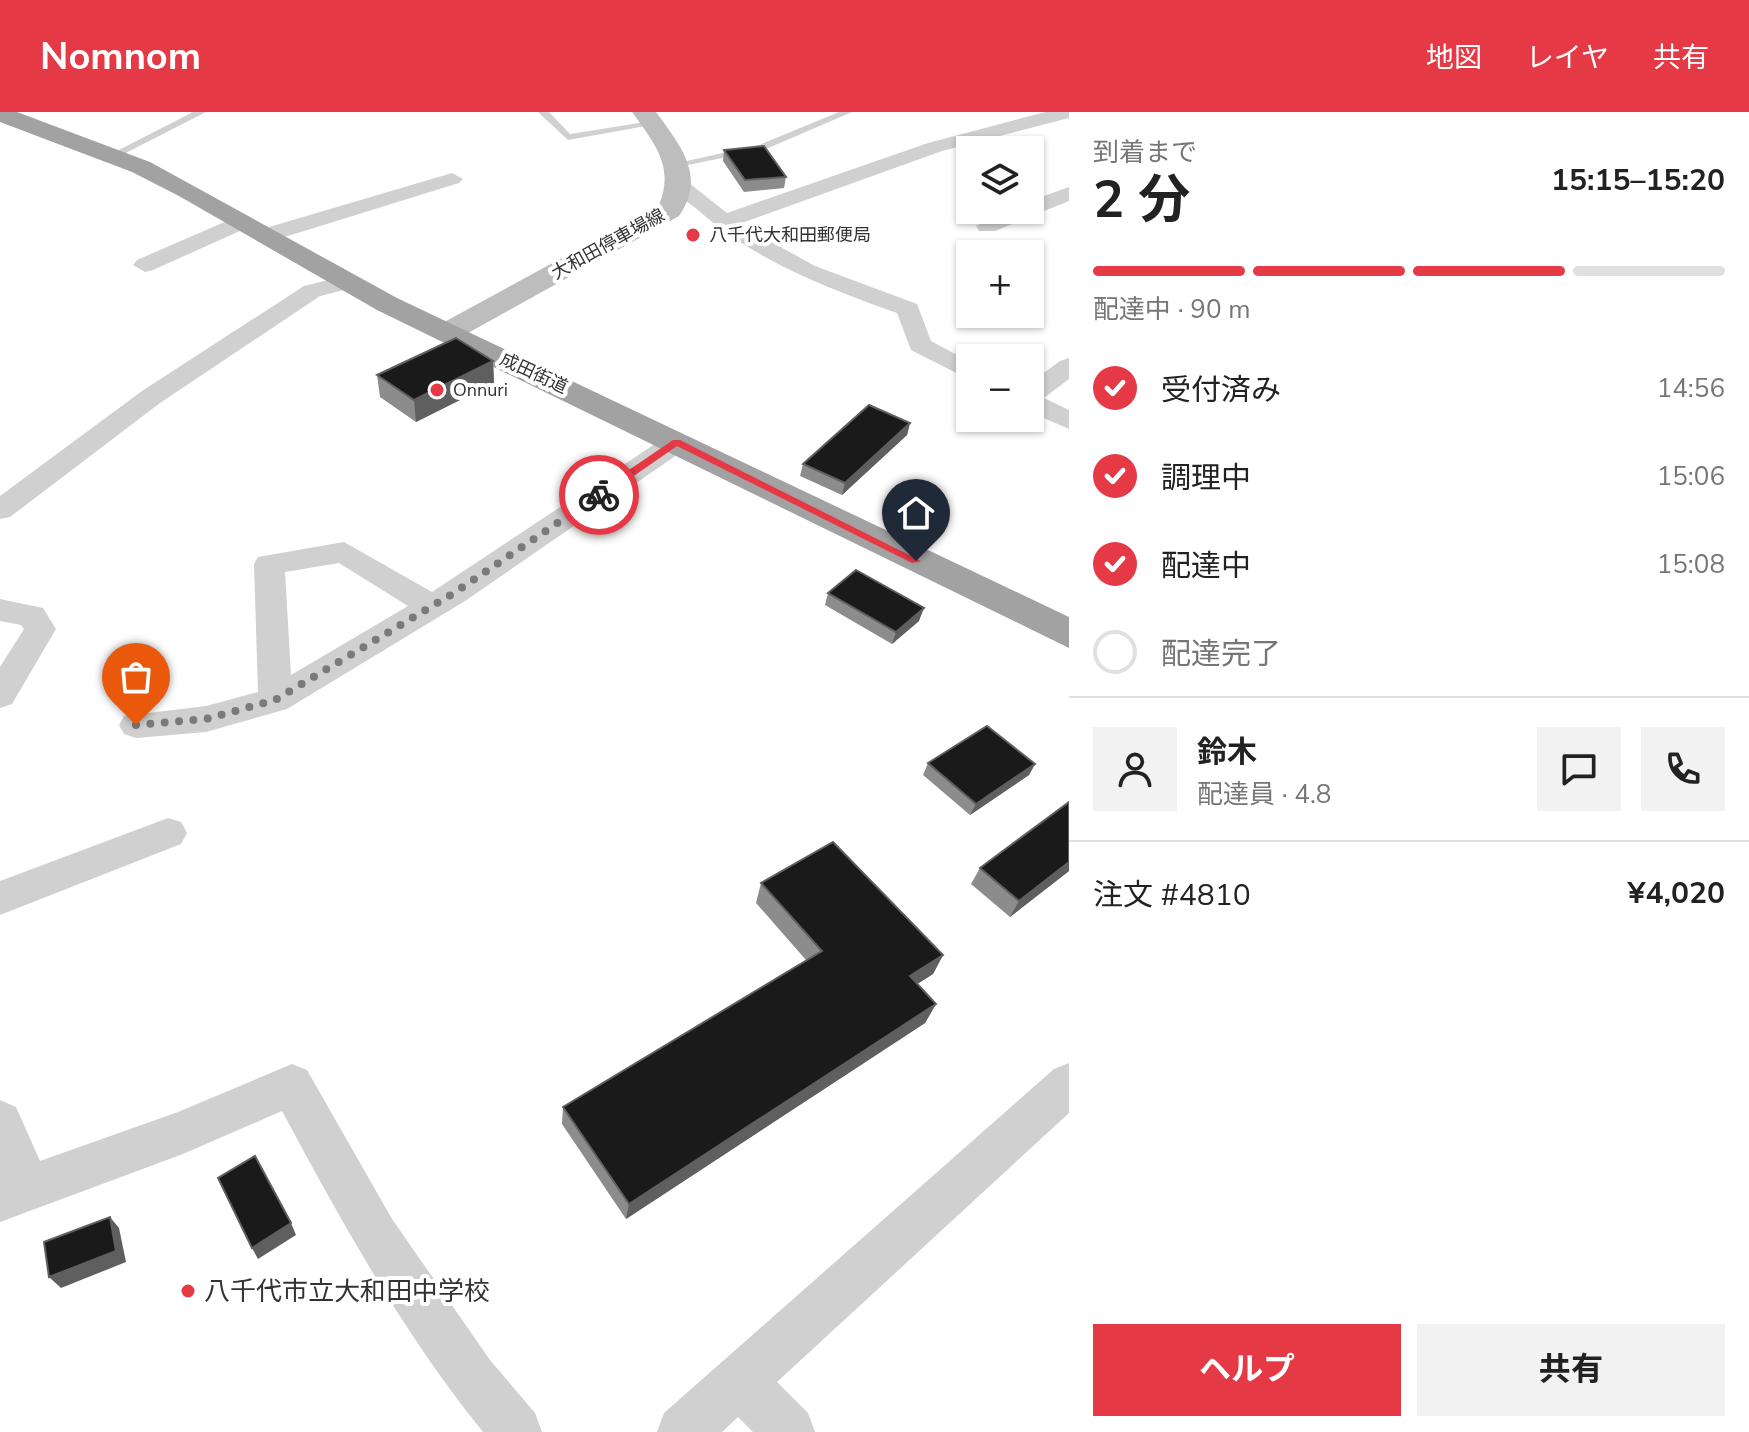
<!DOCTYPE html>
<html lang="ja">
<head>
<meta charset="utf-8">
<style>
	:root { --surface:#fff; --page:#f2f2f2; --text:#222; --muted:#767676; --line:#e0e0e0; --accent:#e63946 }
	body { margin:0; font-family:"Nunito Sans","Noto Sans JP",sans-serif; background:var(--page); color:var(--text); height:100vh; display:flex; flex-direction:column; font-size:30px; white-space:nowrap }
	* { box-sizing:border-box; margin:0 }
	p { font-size:26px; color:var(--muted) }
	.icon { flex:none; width:44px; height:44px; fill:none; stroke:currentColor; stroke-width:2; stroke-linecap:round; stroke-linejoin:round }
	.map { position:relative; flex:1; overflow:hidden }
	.drawer { display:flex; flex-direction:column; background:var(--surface); width:680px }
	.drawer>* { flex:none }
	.buttons { position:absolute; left:956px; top:24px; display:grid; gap:16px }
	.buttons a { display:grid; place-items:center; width:88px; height:88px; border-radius:0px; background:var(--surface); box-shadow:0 2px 6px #0004; font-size:40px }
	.pin { position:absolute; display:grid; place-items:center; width:68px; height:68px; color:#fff; margin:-82px -34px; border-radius:50% 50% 50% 0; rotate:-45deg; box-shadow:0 0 8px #0007 }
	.pin .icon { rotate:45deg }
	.courier { position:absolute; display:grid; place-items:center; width:80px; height:80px; margin:-40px; border:6px solid #e63946; border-radius:50%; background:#fff; color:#222; box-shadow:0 2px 10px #0007 }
	.head em { font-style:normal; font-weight:700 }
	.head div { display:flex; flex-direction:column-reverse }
	.head { display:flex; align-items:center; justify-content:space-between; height:136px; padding:0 24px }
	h1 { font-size:52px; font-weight:700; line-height:60px }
	.bar { display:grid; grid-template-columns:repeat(4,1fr); gap:12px 8px; align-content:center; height:96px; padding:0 24px }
	.bar i { height:10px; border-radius:6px; background:var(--line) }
	.bar .current { background:var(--accent) }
	.bar p { grid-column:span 4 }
	.line { display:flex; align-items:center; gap:20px; padding:0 24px; border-top:2px solid var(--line) }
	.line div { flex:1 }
	.round { display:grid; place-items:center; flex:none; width:84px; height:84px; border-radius:0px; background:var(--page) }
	ol { padding:0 24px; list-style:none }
	li { display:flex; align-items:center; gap:24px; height:88px }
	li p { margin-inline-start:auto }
	li .icon { padding:8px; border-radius:50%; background:var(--accent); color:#fff; stroke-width:4 }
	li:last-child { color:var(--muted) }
	li i { width:44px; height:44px; border:4px solid var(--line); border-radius:50% }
	.action { display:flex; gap:16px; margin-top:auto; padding:16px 24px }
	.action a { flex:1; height:92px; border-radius:0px; background:var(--accent); color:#fff; font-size:32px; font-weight:700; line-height:92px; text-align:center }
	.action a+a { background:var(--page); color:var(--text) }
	header { display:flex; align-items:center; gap:48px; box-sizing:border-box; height:112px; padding:0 40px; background:var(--accent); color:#fff }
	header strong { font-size:38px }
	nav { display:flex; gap:44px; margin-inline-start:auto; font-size:28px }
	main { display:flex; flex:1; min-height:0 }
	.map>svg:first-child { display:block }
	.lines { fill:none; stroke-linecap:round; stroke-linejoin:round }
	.service { fill:#d0d0d0; fill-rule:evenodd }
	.minor { fill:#d0d0d0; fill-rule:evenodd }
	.secondary { fill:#bdbdbd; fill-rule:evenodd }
	.trunk { fill:#a2a2a2; fill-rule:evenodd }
	.wall { fill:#8c8c8c }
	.shaded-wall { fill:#5f5f5f }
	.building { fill:#1a1a1a; stroke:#5f5f5f; stroke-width:2 }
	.route { fill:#e63946 }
	.done { stroke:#7a7a7a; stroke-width:8; stroke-dasharray:0 14.4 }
	.poi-dot { fill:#e63946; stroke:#fff; stroke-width:3 }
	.labels { text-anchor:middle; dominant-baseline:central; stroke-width:8; stroke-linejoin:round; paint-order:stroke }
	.far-poi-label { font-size:18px; fill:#333; stroke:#fff; text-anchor:start }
	.far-street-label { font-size:18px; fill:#333; stroke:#fff }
	.near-poi-label { font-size:26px; fill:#333; stroke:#fff; text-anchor:start }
</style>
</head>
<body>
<header>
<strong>Nomnom</strong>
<nav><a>地図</a><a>レイヤ</a><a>共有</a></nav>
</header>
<main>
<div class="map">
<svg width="1069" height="1320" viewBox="0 0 1069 1320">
	<rect width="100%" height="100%" fill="#fff"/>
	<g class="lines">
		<path class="service" d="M193,0H206L116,46L107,44Z
			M538,0H549L570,22L652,9L657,12L568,28Z
			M839,0H852L766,37L678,55L673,52L759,33Z"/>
		<path class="minor" d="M1045,0H1069V6L942,39L739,112L815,154L917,192L931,229L970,250V268L911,238L897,201C825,175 758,150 699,99C690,91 678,85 670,76L681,70L689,71L727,101L928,31Z
			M452,61L463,67L459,71L275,128H259L256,123L259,118Z
			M1069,75V89L995,119H979L976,114L1008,98H1030V89Z
			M243,102L254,109L251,114L153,158L145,160L133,153L137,148Z
			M348,163L360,170L356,175L320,184L160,291L10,405L0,407V384L142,279L304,174Z
			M1069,246V267L1044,286L1069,298V317L1030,300V271L1060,249Z
			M677,322L687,324L691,330L687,336L465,489L287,597L206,620L136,626L124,622L119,613L124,604L206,594L258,580L254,452L258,445L344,430L432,480L667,324ZM339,451L408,494L291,563L285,460Z
			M0,487L43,496L56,517L12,592L0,596V555L24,517L21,513L0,509Z
			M168,706L181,710L187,721L181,732L0,803V769Z
			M1069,951V1001L777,1270L808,1301L815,1320H753L738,1305L722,1320H657L664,1301L1054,957Z
			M292,952L307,958L392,1107L490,1248L535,1301L542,1320H483C403,1221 342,1111 282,999L183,1042L0,1110V988L16,995L40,1049L178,1000Z"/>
		<path class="secondary" d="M632,0H656C680,33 707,64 679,104L459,226H437L433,220L437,214L659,93C675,54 654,31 632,0Z"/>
		<path class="trunk" d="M0,0H17L150,50L397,186L1069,505V536L377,198L179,84L132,60L0,10Z"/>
	</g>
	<path class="wall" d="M724,38L786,65L784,76L744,80L723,49Z
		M493,249L494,271L416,310L380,285L377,263Z
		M910,311L907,323L842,383L800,364L803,352Z
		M828,481L919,509L892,532L825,493Z
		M928,651L1035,652L1029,663L970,703L923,663Z
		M980,756L1069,759L1010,805L971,772Z
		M761,771L943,843L933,862L917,872L936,892L925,911L626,1107L562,1012L563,995L806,848L756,791Z"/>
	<path class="shaded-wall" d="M493,249L494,271L416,310L414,288Z
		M910,311L907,323L842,383L845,371Z
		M924,496L919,509L892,532L896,520Z
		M1035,652L1029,663L970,703L976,692Z
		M1069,750V759L1010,805L1019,789Z
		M943,843L933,862L900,883L910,864Z
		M936,892L925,911L626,1107L629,1092Z
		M110,1105L119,1116L126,1150L61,1176L49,1165Z
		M291,1111L296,1123L258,1147L252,1136Z"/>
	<path class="building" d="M764,34L786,65L745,68L724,38Z
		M456,226L493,249L414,288L377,263Z
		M869,293L910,311L845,371L803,352Z
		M856,458L924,496L896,520L828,481Z
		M987,614L1035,652L976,692L928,651Z
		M1069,690V750L1019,789L980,756Z
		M833,730L943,843L910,864L936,892L629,1092L563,995L822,839L761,771Z
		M255,1044L291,1111L252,1136L218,1066Z
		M110,1105L116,1139L49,1165L44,1130Z"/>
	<path class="route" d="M673,328H680L921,449L912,451L677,334L602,386H595V381Z"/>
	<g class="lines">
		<path class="done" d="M136,613L206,607L275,588L454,481L599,383"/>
	</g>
	<g class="poi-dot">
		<circle cx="693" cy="123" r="8"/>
		<circle cx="437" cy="278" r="8"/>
		<circle cx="188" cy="1179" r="8"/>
	</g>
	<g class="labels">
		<g class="far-poi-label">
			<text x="709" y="123">八千代大和田郵便局</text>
			<text x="453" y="278">Onnuri</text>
		</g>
		<g class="far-street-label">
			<text transform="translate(608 132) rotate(-29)">大和田停車場線</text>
			<text transform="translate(534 261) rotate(25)">成田街道</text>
		</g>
		<g class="near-poi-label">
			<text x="204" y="1179">八千代市立大和田中学校</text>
		</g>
	</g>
</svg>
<div class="buttons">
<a><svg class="icon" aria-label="layers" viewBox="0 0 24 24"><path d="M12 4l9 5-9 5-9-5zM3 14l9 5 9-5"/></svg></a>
<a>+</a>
<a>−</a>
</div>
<div class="pin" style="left:136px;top:613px;background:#ea580c"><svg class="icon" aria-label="bag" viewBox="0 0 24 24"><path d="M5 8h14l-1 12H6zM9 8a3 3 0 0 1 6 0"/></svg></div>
<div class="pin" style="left:916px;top:449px;background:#1f2937"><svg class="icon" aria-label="home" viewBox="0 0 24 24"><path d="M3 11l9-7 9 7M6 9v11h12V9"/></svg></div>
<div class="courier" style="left:599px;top:383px"><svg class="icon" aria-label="bike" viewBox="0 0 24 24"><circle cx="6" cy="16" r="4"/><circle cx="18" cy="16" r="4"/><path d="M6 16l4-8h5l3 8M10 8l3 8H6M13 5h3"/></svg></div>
</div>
<section class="drawer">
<div class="head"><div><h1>2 分</h1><p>到着まで</p></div><em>15:15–15:20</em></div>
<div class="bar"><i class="current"></i><i class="current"></i><i class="current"></i><i></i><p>配達中 · 90 m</p></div>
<ol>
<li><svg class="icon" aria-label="check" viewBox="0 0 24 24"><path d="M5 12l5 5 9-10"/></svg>受付済み<p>14:56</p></li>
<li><svg class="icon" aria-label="check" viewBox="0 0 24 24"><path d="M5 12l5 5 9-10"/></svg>調理中<p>15:06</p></li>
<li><svg class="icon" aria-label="check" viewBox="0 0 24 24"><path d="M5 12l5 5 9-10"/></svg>配達中<p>15:08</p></li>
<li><i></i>配達完了</li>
</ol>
<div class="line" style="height:144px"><a class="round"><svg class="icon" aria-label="person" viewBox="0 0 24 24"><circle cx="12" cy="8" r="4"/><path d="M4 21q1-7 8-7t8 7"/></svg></a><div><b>鈴木</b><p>配達員 · 4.8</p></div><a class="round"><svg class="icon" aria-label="chat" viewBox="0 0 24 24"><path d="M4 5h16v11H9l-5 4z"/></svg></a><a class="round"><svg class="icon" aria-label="phone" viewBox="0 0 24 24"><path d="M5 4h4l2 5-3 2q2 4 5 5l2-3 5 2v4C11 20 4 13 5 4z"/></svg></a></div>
<div class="line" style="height:104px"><div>注文 #4810</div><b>¥4,020</b></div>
<div class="action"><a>ヘルプ</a><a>共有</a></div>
</section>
</main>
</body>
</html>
